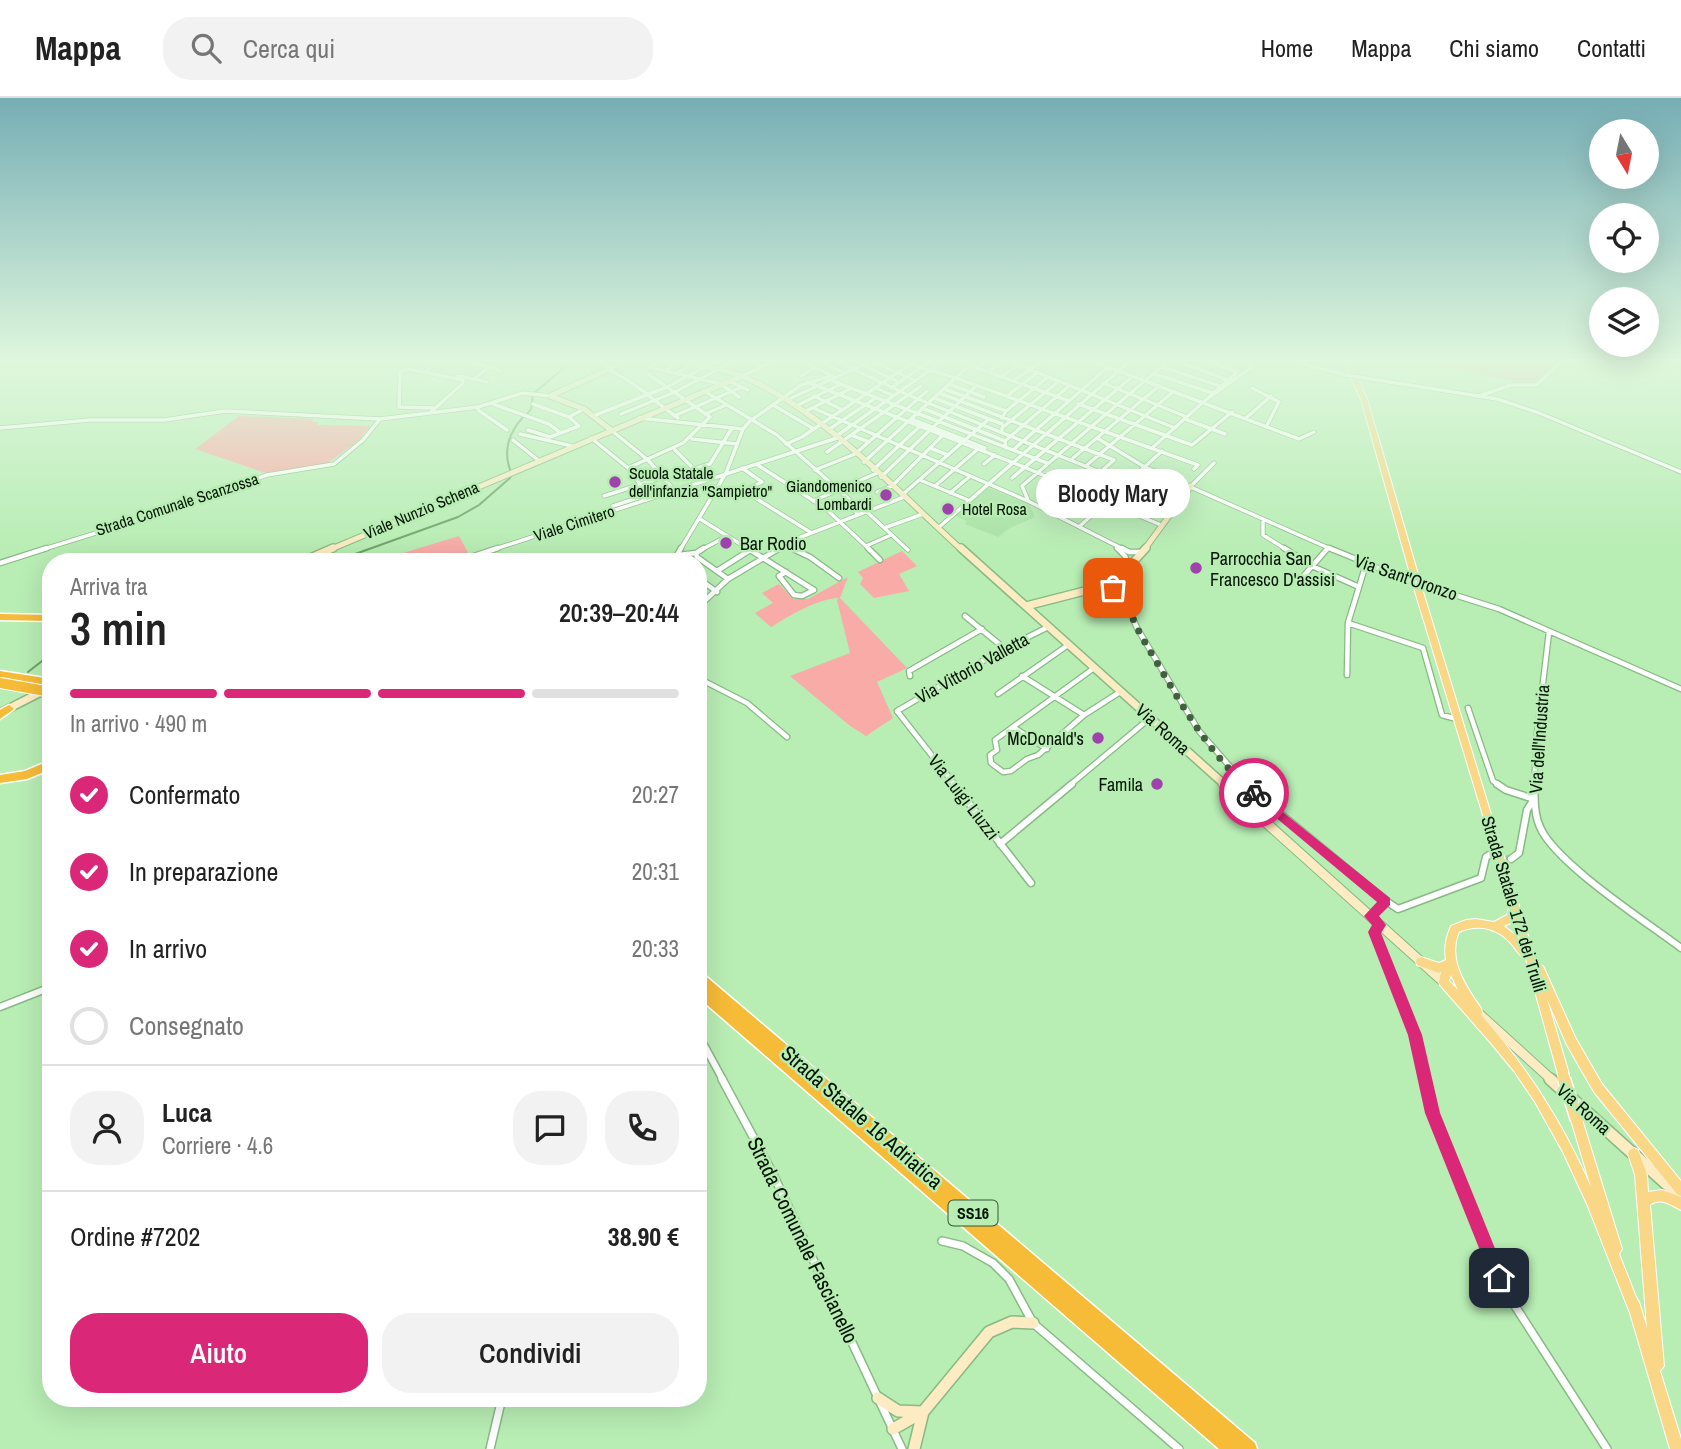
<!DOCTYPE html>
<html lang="it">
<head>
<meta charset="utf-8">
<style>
	:root { --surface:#fff; --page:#f2f2f2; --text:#222; --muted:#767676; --line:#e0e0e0; --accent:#db2777 }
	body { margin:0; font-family:"Archivo Narrow",sans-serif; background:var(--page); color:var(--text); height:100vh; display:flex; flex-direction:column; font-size:26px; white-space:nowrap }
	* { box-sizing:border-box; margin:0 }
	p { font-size:23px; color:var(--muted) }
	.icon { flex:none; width:38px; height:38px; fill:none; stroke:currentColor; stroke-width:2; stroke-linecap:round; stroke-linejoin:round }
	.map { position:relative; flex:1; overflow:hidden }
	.details { position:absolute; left:42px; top:455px; width:665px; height:854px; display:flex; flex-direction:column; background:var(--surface); border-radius:28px; box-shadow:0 7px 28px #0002 }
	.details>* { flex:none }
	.needle { width:46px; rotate:170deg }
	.fabs { position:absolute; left:1589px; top:21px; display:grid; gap:14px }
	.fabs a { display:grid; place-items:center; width:70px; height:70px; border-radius:50%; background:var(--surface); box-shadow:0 7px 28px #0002; font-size:35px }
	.pin { position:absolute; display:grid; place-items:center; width:60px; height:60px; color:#fff; margin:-30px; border-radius:14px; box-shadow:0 4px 10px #0006 }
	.courier { position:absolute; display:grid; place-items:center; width:70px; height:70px; margin:-35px; border:5px solid #db2777; border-radius:50%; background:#fff; color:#222; box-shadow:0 2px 9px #0007 }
	.bubble { position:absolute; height:49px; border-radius:24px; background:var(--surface); box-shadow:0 7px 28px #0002; font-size:23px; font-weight:600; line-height:49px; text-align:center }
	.summary em { font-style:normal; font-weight:600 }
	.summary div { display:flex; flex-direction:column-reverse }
	.summary { display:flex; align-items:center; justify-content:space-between; height:119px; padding:0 28px }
	h1 { font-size:46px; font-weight:600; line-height:52px }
	.bar { display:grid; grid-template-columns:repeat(4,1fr); gap:10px 7px; align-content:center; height:84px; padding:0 28px }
	.bar i { height:9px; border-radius:5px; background:var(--line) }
	.bar .selected { background:var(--accent) }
	.bar p { grid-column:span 4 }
	.line { display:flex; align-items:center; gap:18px; padding:0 28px; border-top:2px solid var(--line) }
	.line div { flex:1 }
	.round { display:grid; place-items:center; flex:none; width:74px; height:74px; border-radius:28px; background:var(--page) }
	ol { padding:0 28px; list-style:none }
	li { display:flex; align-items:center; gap:21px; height:77px }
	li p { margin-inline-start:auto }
	li .icon { padding:7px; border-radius:50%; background:var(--accent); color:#fff; stroke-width:4 }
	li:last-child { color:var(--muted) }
	li i { width:38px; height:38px; border:4px solid var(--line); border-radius:50% }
	.cta { display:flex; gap:14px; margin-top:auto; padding:14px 28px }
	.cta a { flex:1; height:80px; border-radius:28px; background:var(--accent); color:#fff; font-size:28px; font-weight:600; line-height:80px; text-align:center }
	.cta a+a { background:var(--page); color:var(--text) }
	header { display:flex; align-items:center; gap:42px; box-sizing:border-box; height:98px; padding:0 35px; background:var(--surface); border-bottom:2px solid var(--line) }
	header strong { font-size:33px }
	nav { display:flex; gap:38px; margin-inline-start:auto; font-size:24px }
	.search { width:490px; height:63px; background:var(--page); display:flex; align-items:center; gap:18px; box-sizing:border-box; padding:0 24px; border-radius:28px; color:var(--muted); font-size:26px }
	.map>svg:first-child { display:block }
	.built { fill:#a7e1a3 }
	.green { fill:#f8aba7 }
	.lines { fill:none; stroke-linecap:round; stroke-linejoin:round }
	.stream { stroke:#6ba468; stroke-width:2 }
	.street-tunnel { stroke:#9dcc99; stroke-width:6; stroke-dasharray:6 2.5; stroke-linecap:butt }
	.street-far3-casing { stroke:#87ba84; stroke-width:5 }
	.street-far2-casing { stroke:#87ba84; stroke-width:7 }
	.street-far1-casing { stroke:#87ba84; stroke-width:9 }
	.street-casing { stroke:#87ba84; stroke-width:10 }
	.secondary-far3-casing { stroke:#87ba84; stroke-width:7 }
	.secondary-far2-casing { stroke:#87ba84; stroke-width:10 }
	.secondary-far1-casing { stroke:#87ba84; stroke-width:11 }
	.secondary-casing { stroke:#87ba84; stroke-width:14 }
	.primary-casing { stroke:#fff; stroke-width:2 }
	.highway-casing { stroke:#fff; stroke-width:3 }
	.street-far3 { stroke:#fff; stroke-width:3.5 }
	.street-far2 { stroke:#fff; stroke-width:4.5 }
	.street-far1 { stroke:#fff; stroke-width:6 }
	.street { stroke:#fff; stroke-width:7 }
	.secondary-far3 { stroke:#fcebc3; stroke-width:5 }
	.secondary-far2 { stroke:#fcebc3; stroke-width:7 }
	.secondary-far1 { stroke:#fcebc3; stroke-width:9 }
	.secondary { stroke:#fcebc3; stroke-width:11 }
	.primary { fill:#fad687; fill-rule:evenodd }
	.highway { fill:#f6bb37; fill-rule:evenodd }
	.street-bridge-far1-casing { stroke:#87ba84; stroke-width:5; stroke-linecap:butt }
	.street-bridge-casing { stroke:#87ba84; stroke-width:7; stroke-linecap:butt }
	.primary-bridge-far1-casing { stroke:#fff; stroke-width:12; stroke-linecap:butt }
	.primary-bridge-casing { stroke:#fff; stroke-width:15; stroke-linecap:butt }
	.highway-bridge-casing { stroke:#fff; stroke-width:12; stroke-linecap:butt }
	.street-bridge-far1 { stroke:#fff; stroke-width:3.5 }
	.street-bridge { stroke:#fff; stroke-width:4.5 }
	.primary-bridge-far1 { stroke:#fad687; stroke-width:10 }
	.primary-bridge { stroke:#fad687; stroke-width:12 }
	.highway-bridge { stroke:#f6bb37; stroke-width:10 }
	.route { fill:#db2777 }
	.done { stroke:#426040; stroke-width:7; stroke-dasharray:0 12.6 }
	.poi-dot { fill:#9f42ac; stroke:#b8edb4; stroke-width:2.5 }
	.labels { text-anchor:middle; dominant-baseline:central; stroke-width:5; stroke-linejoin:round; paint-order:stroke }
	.far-poi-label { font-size:16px; fill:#031402; stroke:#b8edb4; text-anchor:start }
	.far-street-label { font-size:16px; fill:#031402; stroke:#b8edb4 }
	.shield { fill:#b8edb4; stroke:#395537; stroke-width:2 }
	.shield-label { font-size:16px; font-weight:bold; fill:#031402 }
	.poi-label { font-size:18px; fill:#031402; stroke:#b8edb4; text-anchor:start }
	.street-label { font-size:18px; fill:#031402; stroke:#b8edb4 }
	.near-street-label { font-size:21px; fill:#031402; stroke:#b8edb4 }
</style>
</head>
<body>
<header>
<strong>Mappa</strong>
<div class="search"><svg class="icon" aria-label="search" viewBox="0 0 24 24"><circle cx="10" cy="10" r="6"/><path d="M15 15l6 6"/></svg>Cerca qui</div>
<nav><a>Home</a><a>Mappa</a><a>Chi siamo</a><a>Contatti</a></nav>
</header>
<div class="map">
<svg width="1681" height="1351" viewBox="0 0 1681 1351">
	<rect width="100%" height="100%" fill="#b8edb4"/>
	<path class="built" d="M986,389L1029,406L1035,419L1008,431L998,439L965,426L967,423L953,417Z"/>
	<path class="green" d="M1440,263H1553L1556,265L1533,286H1525L1436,266Z
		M239,318L313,321L312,324H318L317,327L370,328L359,342L325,367L266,375L195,351Z
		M459,438L473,464H375L380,462Z
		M902,453L917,468L899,476L909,493L874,500L860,486L863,480L858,474Z
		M848,479L840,500L907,570L877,584L893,620L866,638L849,627L790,578L850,555L837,502L839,500C816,501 791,517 771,529L755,515L773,505L762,495L779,486L793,501H808Z"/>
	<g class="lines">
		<path class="stream" d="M527,316L531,311L533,296L572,263
			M333,464L458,419L479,407L510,380L512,376C502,355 508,336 523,319
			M28,574L51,556"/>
		<path class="street-tunnel" d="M1489,757L1511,761"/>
		<defs>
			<path id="street-far3" d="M468,263L500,273
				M598,263L610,270
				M751,263L761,269
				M802,263L833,278
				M819,263L845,275
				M836,263L908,297L1150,394L1144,400L1120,390
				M854,263L899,284
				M872,263L916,283
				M900,263L956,280L1198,367L1194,371
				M1009,263L1175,330
				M1046,263L1058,268
				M1092,263L1299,341L1314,334
				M1178,263L1227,282
				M1292,263L1346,277
				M969,267L1069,303
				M649,269L721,286L739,299
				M649,269L660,263
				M1162,269L1220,288
				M977,270L987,263
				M607,271C634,283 654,303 678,320
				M428,272L438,263
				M666,272L681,263
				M988,274L1005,263
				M676,275L699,263
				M1155,276L1212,295
				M458,278L487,284
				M742,278L775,263
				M801,278L815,270
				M832,278L825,280L1047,365
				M1001,279L1024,263
				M1365,280L1497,301L1539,315L1681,374
				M474,281L489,269
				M729,283L748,292
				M1013,283L1042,263
				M807,284L1024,369L1161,427
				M1103,285L1187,319
				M949,286L984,299
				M876,290L894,298
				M891,290L930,263
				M1252,290L1279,304L1266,329
				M944,291L1006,313
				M704,293L777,337L850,402L852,410L858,416
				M939,295L1114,362
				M814,298L843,312
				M1007,298L1037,275
				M1479,298L1511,287H1537L1562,263
				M934,300L1002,326
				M1207,301L1252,269L1244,263
				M787,302L871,263
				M493,306L549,326L561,335
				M1078,306L1192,347L1232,314
				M773,307L814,331
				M796,308L839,287
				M478,309V312L507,332
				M813,310L1028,403L1125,452
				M922,310L1005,343
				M431,314L463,285V282L408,271L400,273L399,309L434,310
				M804,314L850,291
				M621,316L675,294L734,263
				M705,316L726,307
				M593,318L667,289L716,263
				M674,318L742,289
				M569,319L584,311
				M639,320L743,331
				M1002,320L1006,313L1048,279
				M1246,320L1271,298
				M911,321L965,342L989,321
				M1185,321L1225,336
				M0,330L90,322H164L225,313L380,321L478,309L523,295L550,298
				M528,332L550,339L579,328L569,319L533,306
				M611,332L648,362L674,392
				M828,332L874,301
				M1002,333V330L1059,283
				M520,336L572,348
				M851,337L869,344
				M835,339L943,263
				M591,340L628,370L641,387
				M1097,340L1143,368L1333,452
				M692,341L737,346
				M513,342L538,362
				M786,346L802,339L915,263
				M930,350L948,357
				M1006,350L1005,343L1069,288
				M1152,350L1237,274L1209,263
				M675,352L702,379L706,378
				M1013,352L1108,269
				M827,354L921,288
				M1073,360L1159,288
				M864,364L974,263
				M756,366L825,410L870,452
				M984,366L995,357
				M1087,367L1174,293
				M628,370L683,345L710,319L648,276
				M742,370L762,384L744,393L810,434
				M694,371L710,366L732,330
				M815,372L855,356L927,293
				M873,372L919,329
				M881,379L977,287
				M1012,380L1133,278
				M920,382L968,402
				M935,388L978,351
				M1191,388L1214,365
				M877,394L892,388L942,338
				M950,395L969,379
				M902,397L965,342L985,350
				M604,398L663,379
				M1144,400L1172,412
				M1028,402L1022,388L1168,263
				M813,403L877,375
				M613,408L671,389
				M866,413L908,452
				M1053,416L1114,362
				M700,421L750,452
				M1263,421V437L1287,452
				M1080,428L1162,353
				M884,430L923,416
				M938,430L1130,263
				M786,448L795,452
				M866,448L891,437
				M1117,450L1119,452
				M41,452L173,411L267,377L334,366L363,342L380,321
				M492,452L837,340
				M680,452L726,375L743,331L750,323L801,287L825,280
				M701,452L727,438
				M777,452L796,441L904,399
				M1326,452L1328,450"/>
			<path id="street-far2" d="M747,450L814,492
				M791,450L810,459L839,480
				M868,450L880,462
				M1117,450L1125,458L1130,470
				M1122,450L1129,454H1142
				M1284,450L1312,468L1359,489
				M1329,450L1405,481
				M696,455L697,459L728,481
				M678,457L696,455L704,450
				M474,458L498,450
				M673,464L681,450
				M0,465L47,450
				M717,473L750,452
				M786,474L779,478L794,497L802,498L814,492
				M698,480L717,494
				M1300,482L1328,450
				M1123,487L1126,504
				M1113,490L1126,504L1137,530L1199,633L1246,687
				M1433,490L1499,511L1681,591
				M698,509L728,481L780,450
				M965,518L1004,550
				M1348,525L1423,550L1442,617L1457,621
				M1094,570L995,642L997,652L990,657L991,665L1003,674L1011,673L1027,661L1038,657L1084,617L1120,594
				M1347,577L1348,525L1366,466
				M910,578L909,573L982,531
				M1022,578L1084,617
				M698,580L747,605L787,639
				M998,596L1068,547
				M1468,610L1493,683L1499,687
				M1013,629L1047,651
				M955,687L897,613L1000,553L1048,529
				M1070,687L1150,620
				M1534,687L1537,635L1549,534"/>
			<path id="street-far1" d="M954,686L1031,785
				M1244,686L1386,803
				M1497,686L1506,692L1534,701
				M1535,686C1534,700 1534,716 1540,729C1555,765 1648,825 1681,850
				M1000,746L1072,686
				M1511,761L1519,755L1527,712L1534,701
				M1370,818L1386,803L1398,811L1481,780L1486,759L1489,757
				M1380,827L1374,834L1415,937L1425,982
				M0,909L51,889
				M698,936L723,982"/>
			<path id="street" d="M722,981L772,1074L902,1351
				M1425,981L1433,1015L1491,1165L1506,1194L1607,1351
				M942,1143L963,1148L993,1165L1009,1181L1033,1225L1179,1351
				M490,1351L502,1300"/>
			<path id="secondary-far3" d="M681,263C701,268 725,271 744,279C825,314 897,393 962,452
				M550,298L627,263
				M550,298L584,311L611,332
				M329,452L742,278
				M1144,452L1191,388"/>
			<path id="secondary-far2" d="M961,450L1225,687
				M301,464L333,450
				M1109 486a6 6 0 1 1 12 0a6 6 0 1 1-12 0Z
				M1118,481L1146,450
				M1026,508L1108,487
				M0,615L45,592"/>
			<path id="secondary-far1" d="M1223,686L1448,888
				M1476,913L1552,982"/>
			<path id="secondary" d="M1550,981L1681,1099
				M878,1300L898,1313L923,1314
				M893,1331L921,1315
				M914,1351L923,1314L989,1234L1012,1224L1033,1225"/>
			<path id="primary" d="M1343,263H1349L1367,301L1424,497L1537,867L1543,868L1575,939L1602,986L1681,1083V1098L1677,1096L1594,994L1567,947L1547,901L1569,976L1567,980L1563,981L1559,980L1526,861C1520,859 1519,855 1514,849C1500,831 1480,825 1459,834C1447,861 1466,889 1481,910L1482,914L1481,917C1529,972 1561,1022 1591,1089L1571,1022L1573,1018L1577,1016L1581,1018L1622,1151L1619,1156L1636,1199L1639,1204L1647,1230L1635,1077L1628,1056L1630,1052L1634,1050L1638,1052L1647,1077L1648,1094L1662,1092L1681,1099V1112C1670,1107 1661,1099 1650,1107L1664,1268L1660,1273L1681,1341V1351H1670L1630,1215L1587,1106L1563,1054L1535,1004L1514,973L1490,944L1440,887L1439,884L1441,874L1439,875L1417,867L1416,864L1417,861L1421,859L1439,865L1446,862C1444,849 1446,840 1451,828L1466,822L1476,821L1494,824L1507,817L1510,806L1416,497L1361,301ZM1515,823L1520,841L1504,828ZM1451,877L1458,892L1449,883Z"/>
			<path id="highway" d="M0,516L51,517V523L0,522Z
				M0,573L51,581V588L0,579Z
				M9,607L14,611L0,621V612Z
				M51,662V671L27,681L0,685V677L25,673Z
				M698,873L702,875L1255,1345L1257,1351H1219L698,899Z"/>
		</defs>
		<use href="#street-far3" class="street-far3-casing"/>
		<use href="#street-far2" class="street-far2-casing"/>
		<use href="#street-far1" class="street-far1-casing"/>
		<use href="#street" class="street-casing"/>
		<use href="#secondary-far3" class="secondary-far3-casing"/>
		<use href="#secondary-far2" class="secondary-far2-casing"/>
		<use href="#secondary-far1" class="secondary-far1-casing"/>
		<use href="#secondary" class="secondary-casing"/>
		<use href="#primary" class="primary-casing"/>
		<use href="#highway" class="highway-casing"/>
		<use href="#street-far3" class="street-far3"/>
		<use href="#street-far2" class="street-far2"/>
		<use href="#street-far1" class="street-far1"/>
		<use href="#street" class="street"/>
		<use href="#secondary-far3" class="secondary-far3"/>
		<use href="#secondary-far2" class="secondary-far2"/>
		<use href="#secondary-far1" class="secondary-far1"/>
		<use href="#secondary" class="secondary"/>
		<use href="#primary" class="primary"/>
		<use href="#highway" class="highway"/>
		<defs>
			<path id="street-bridge-far1" d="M1346,277L1365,280"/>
			<path id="street-bridge" d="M1405,481L1433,490"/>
			<path id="primary-bridge-far1" d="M1563,976L1565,982"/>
			<path id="primary-bridge" d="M1564,981L1577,1022"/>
			<path id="highway-bridge" d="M0,585L51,594"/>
		</defs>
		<use href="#street-bridge-far1" class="street-bridge-far1-casing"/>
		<use href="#street-bridge" class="street-bridge-casing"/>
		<use href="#primary-bridge-far1" class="primary-bridge-far1-casing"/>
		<use href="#primary-bridge" class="primary-bridge-casing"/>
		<use href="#highway-bridge" class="highway-bridge-casing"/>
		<use href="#street-bridge-far1" class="street-bridge-far1"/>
		<use href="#street-bridge" class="street-bridge"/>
		<use href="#primary-bridge-far1" class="primary-bridge-far1"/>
		<use href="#primary-bridge" class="primary-bridge"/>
		<use href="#highway-bridge" class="highway-bridge"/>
	</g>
	<linearGradient id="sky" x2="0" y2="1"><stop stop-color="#76aeb5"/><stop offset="0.58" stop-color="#dff7dd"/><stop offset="1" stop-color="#dff7dd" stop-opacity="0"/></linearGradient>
	<rect width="1681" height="453" fill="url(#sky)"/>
	<path class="route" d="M1254,691L1390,800V807L1379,818L1386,827L1381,835L1422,937L1440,1015L1507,1180L1504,1185L1499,1188L1493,1185L1425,1015L1408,937L1368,834L1372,827L1364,818L1377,804L1250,698V692Z"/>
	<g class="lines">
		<path class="done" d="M1113,490C1128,503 1133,524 1143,541C1175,594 1205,654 1254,695"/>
	</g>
	<g class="poi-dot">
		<circle cx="615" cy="384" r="7"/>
		<circle cx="886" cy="397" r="7"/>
		<circle cx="948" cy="411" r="7"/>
		<circle cx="726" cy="445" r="7"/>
		<circle cx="1196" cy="470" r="7"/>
		<circle cx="1098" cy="640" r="7"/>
		<circle cx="1157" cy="686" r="7"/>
	</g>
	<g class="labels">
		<g class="far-poi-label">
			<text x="629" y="375">Scuola Statale<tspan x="629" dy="18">dell'infanzia "Sampietro"</tspan></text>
			<text x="872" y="388" text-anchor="end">Giandomenico<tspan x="872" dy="18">Lombardi</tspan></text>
			<text x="962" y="411">Hotel Rosa</text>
		</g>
		<g class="far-street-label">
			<text transform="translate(177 406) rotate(-18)">Strada Comunale Scanzossa</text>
			<text transform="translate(421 412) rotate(-23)">Viale Nunzio Schena</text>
			<text transform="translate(574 425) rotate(-18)">Viale Cimitero</text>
		</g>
		<rect class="shield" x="948.5" y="1102.5" width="49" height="25" rx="5"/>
		<g class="shield-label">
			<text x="973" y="1115">SS16</text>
		</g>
		<g class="poi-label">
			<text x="740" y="445">Bar Rodio</text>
			<text x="1210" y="460">Parrocchia San<tspan x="1210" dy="21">Francesco D'assisi</tspan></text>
			<text x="1084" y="640" text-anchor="end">McDonald's</text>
			<text x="1143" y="686" text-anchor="end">Famila</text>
		</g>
		<g class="street-label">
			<text transform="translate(1406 479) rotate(19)">Via Sant'Oronzo</text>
			<text transform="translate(972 570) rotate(-29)">Via Vittorio Valletta</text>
			<text transform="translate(1163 631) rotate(42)">Via Roma</text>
			<text transform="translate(1539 641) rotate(-86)">Via dell'Industria</text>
			<text transform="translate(964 699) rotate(52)">Via Luigi Liuzzi</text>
			<text transform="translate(1514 806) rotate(73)">Strada Statale 172 dei Trulli</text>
			<text transform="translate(1584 1011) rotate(42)">Via Roma</text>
		</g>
		<g class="near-street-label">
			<text transform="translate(862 1019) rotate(41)">Strada Statale 16 Adriatica</text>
			<text transform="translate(803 1142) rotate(64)">Strada Comunale Fascianello</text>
		</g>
	</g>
</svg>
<div class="fabs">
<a><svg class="needle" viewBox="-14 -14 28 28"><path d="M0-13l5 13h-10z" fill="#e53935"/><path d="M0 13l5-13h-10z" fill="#767676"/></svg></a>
<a><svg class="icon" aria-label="locate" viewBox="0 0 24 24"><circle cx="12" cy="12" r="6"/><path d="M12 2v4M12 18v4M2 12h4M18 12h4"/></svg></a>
<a><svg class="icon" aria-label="layers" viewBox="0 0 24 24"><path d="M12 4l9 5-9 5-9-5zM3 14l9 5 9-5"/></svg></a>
</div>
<div class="pin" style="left:1113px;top:490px;background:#ea580c"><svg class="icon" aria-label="bag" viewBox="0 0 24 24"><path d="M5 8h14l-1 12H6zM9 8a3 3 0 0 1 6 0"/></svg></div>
<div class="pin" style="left:1499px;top:1180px;background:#1f2937"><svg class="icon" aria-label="home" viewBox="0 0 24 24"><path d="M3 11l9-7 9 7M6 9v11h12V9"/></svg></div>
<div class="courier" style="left:1254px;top:695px"><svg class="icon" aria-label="bike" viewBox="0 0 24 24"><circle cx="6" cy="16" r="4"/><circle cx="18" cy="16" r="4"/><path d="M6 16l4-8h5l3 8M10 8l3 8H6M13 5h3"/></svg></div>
<div class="bubble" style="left:1036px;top:371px;width:154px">Bloody Mary</div>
<section class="details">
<div class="summary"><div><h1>3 min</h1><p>Arriva tra</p></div><em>20:39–20:44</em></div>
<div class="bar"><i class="selected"></i><i class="selected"></i><i class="selected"></i><i></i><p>In arrivo · 490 m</p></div>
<ol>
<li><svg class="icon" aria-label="check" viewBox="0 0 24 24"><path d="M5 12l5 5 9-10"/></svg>Confermato<p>20:27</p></li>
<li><svg class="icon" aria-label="check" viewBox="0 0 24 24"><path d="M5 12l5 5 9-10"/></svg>In preparazione<p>20:31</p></li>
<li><svg class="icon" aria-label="check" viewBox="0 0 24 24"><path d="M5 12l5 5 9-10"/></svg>In arrivo<p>20:33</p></li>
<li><i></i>Consegnato</li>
</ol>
<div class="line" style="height:126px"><a class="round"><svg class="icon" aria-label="person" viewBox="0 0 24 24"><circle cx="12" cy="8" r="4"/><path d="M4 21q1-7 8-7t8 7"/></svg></a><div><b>Luca</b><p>Corriere · 4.6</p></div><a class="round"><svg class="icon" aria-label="chat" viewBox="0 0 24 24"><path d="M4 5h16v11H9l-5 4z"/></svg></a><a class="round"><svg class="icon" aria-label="phone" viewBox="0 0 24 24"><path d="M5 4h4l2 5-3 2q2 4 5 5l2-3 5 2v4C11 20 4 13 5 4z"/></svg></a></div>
<div class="line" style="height:91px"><div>Ordine #7202</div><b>38.90 €</b></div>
<div class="cta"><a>Aiuto</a><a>Condividi</a></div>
</section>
</div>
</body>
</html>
